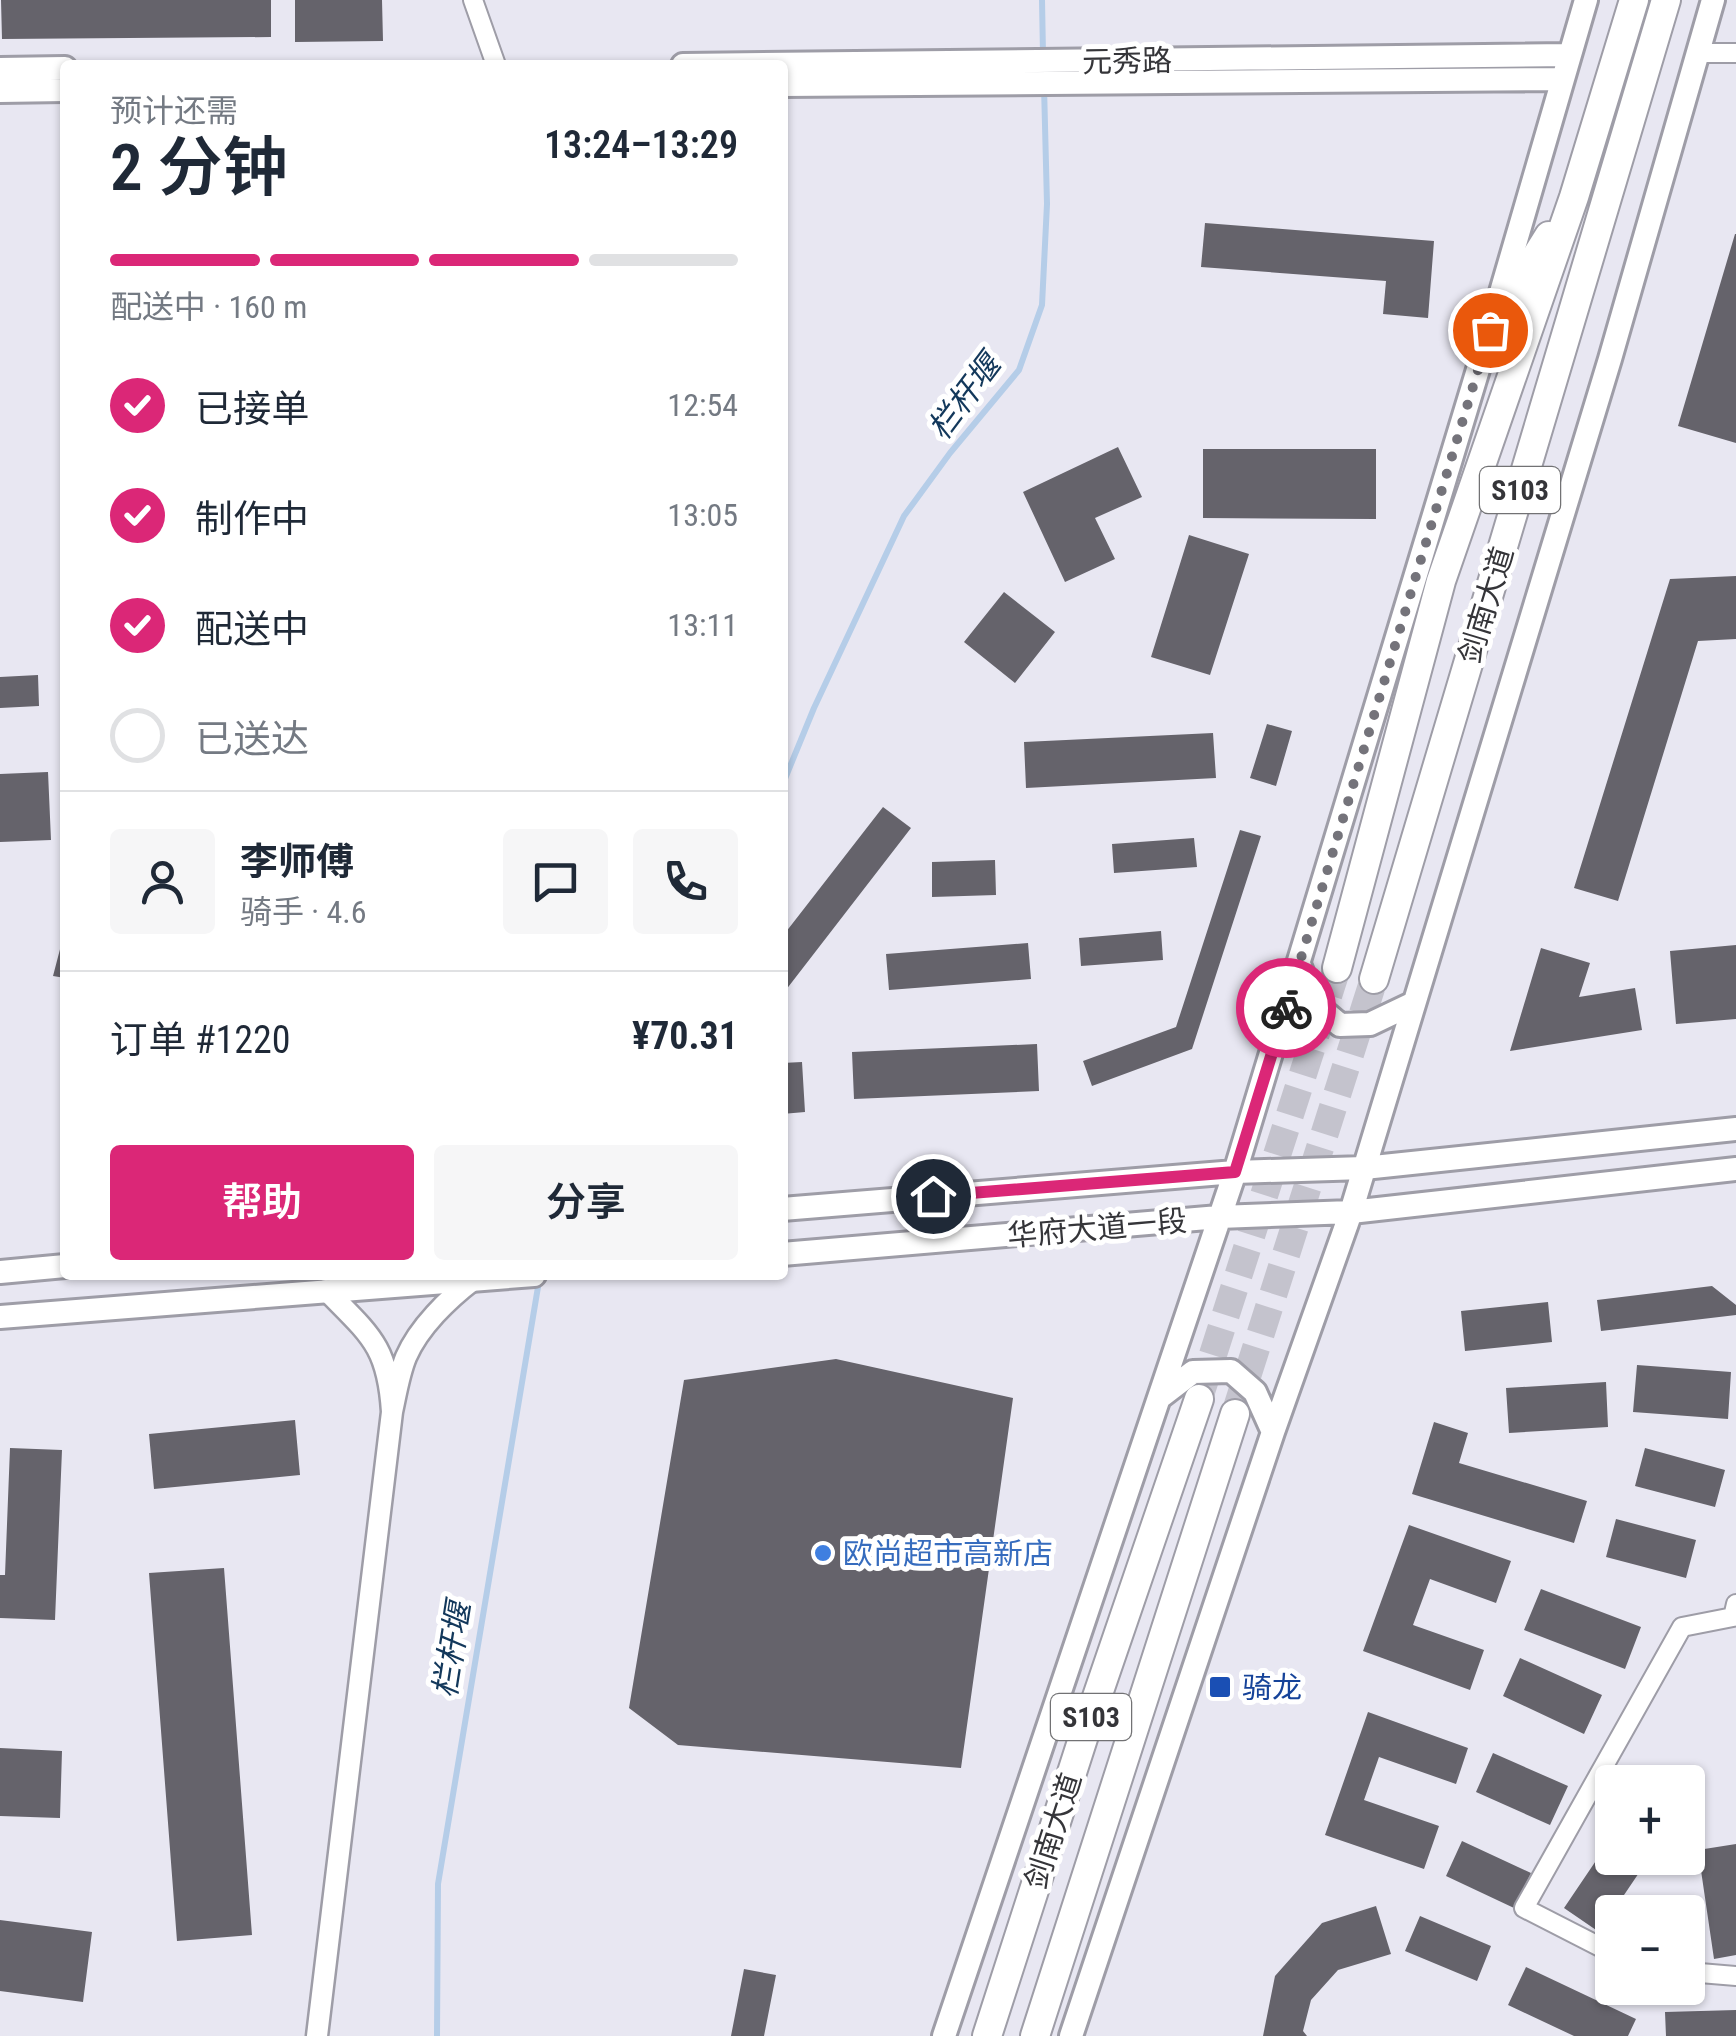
<!DOCTYPE html>
<html lang="zh">
<head>
<meta charset="utf-8">
<style>
	:root { --surface:#fff; --page:#f6f6f7; --text:#1f2937; --muted:#747a83; --line:#e0e1e3; --accent:#db2777 }
	body { margin:0; font-family:"Roboto Condensed","Noto Sans SC",sans-serif; background:var(--page); color:var(--text); height:100vh; display:flex; flex-direction:column; font-size:38px; white-space:nowrap }
	* { box-sizing:border-box; margin:0 }
	p { font-size:32px; color:var(--muted) }
	.icon { flex:none; width:55px; height:55px; fill:none; stroke:currentColor; stroke-width:2; stroke-linecap:round; stroke-linejoin:round }
	.map { position:relative; flex:1; overflow:hidden }
	.drawer { position:absolute; left:60px; top:60px; width:728px; height:1220px; display:flex; flex-direction:column; background:var(--surface); border-radius:10px; box-shadow:0 2px 8px #0004 }
	.drawer>* { flex:none }
	.tools { position:absolute; left:1595px; top:1765px; display:grid; gap:20px }
	.tools a { display:grid; place-items:center; width:110px; height:110px; border-radius:10px; background:var(--surface); box-shadow:0 2px 8px #0004; font-size:50px }
	.pin { position:absolute; display:grid; place-items:center; width:85px; height:85px; color:#fff; margin:-42px; border:5px solid #fff; border-radius:50%; box-shadow:0 2px 10px #0007 }
	.courier { position:absolute; display:grid; place-items:center; width:100px; height:100px; margin:-50px; border:8px solid #db2777; border-radius:50%; background:#fff; color:#222; box-shadow:0 2px 12px #0007 }
	.head em { font-style:normal; font-weight:600 }
	.head div { display:flex; flex-direction:column-reverse }
	.head { display:flex; align-items:center; justify-content:space-between; height:170px; padding:0 50px }
	h1 { font-size:65px; font-weight:600; line-height:75px }
	.bar { display:grid; grid-template-columns:repeat(4,1fr); gap:15px 10px; align-content:center; height:120px; padding:0 50px }
	.bar i { height:12px; border-radius:8px; background:var(--line) }
	.bar .current { background:var(--accent) }
	.bar p { grid-column:span 4 }
	.line { display:flex; align-items:center; gap:25px; padding:0 50px; border-top:2px solid var(--line) }
	.line div { flex:1 }
	.round { display:grid; place-items:center; flex:none; width:105px; height:105px; border-radius:10px; background:var(--page) }
	ol { padding:0 50px; list-style:none }
	li { display:flex; align-items:center; gap:30px; height:110px }
	li p { margin-inline-start:auto }
	li .icon { padding:10px; border-radius:50%; background:var(--accent); color:#fff; stroke-width:4 }
	li:last-child { color:var(--muted) }
	li i { width:55px; height:55px; border:5px solid var(--line); border-radius:50% }
	.primary-button { display:flex; gap:20px; margin-top:auto; padding:20px 50px }
	.primary-button a { flex:1; height:115px; border-radius:10px; background:var(--accent); color:#fff; font-size:40px; font-weight:600; line-height:115px; text-align:center }
	.primary-button a+a { background:var(--page); color:var(--text) }
	.map>svg:first-child { display:block }
	.lines { fill:none; stroke-linecap:round; stroke-linejoin:round }
	.stream { stroke:#b5cde8; stroke-width:6 }
	.building { fill:#65636b }
	.trunk-tunnel { stroke:#c4c3cd; stroke-width:28; stroke-dasharray:28 14; stroke-linecap:butt }
	.minor-casing { stroke:#9e9da7; stroke-width:22 }
	.tertiary-casing { stroke:#9e9da7; stroke-width:25 }
	.secondary-casing { stroke:#9e9da7; stroke-width:28 }
	.trunk-casing { stroke:#9e9da7; stroke-width:32 }
	.minor { stroke:#fff; stroke-width:18 }
	.tertiary { stroke:#fff; stroke-width:20 }
	.secondary { stroke:#fff; stroke-width:22 }
	.trunk { stroke:#fff; stroke-width:28 }
	.done { stroke:#74737a; stroke-width:10; stroke-dasharray:0 18 }
	.route { stroke:#db2777; stroke-width:12 }
	.shop-dot { fill:#3f7fe0; stroke:#fff; stroke-width:4 }
	.transit-dot { fill:#1a4fb4; stroke:#fff; stroke-width:4 }
	.labels { text-anchor:middle; dominant-baseline:central; stroke-width:10; stroke-linejoin:round; paint-order:stroke }
	.shield { fill:#fff; stroke:#727274; stroke-width:2.5 }
	.shield-label { font-size:28px; font-weight:bold; fill:#353539 }
	.street-label { font-size:30px; fill:#353539; stroke:#fff }
	.shop-label { font-size:30px; fill:#366cbe; stroke:#fff; text-anchor:start }
	.transit-label { font-size:30px; fill:#164399; stroke:#fff; text-anchor:start }
	.water-label { font-size:32px; font-style:italic; fill:#13385b; stroke:#fff }
</style>
</head>
<body>
<div class="map">
<svg width="1736" height="2036" viewBox="0 0 1736 2036">
	<rect width="100%" height="100%" fill="#e8e7f2"/>
	<g class="lines">
		<path class="stream" d="M1042,0L1043,54
			M782,786L814,708L904,516L950,453L1019,370L1042,305L1047,204L1044,86
			M437,2036L438,1884L539,1281"/>
	</g>
	<path class="building" d="M1,0H271V37L2,39Z
		M295,0H382L383,41L295,42Z
		M1205,223L1434,241L1428,318L1383,314L1386,281L1201,267Z
		M1735,234H1736V443L1678,426Z
		M1118,447L1142,497L1095,518L1115,559L1065,582L1023,492Z
		M1203,449H1376V519L1203,518Z
		M1189,535L1249,554L1210,675L1151,657Z
		M1736,576V639L1698,641L1618,901L1574,888L1670,579Z
		M1004,592L1055,632L1015,683L964,642Z
		M38,675L39,706L0,708V677Z
		M1267,724L1292,731L1276,786L1250,778Z
		M1213,733L1216,778L1026,788L1024,742Z
		M48,772L51,840L0,842V774Z
		M883,807L911,828L782,995V937Z
		M1240,830L1261,836L1192,1049L1092,1086L1083,1061L1176,1027Z
		M1194,838L1197,867L1114,873L1112,844Z
		M995,860L996,895L932,897V862Z
		M1161,931L1163,960L1081,966L1079,938Z
		M64,934H65V978L53,976Z
		M1028,943L1031,979L889,990L886,954Z
		M1736,945V1019L1676,1024L1670,951Z
		M1541,948L1590,963L1579,997L1635,988L1642,1030L1510,1051Z
		M1037,1044L1039,1091L854,1099L852,1052Z
		M802,1062L805,1112L782,1114V1063Z
		M1712,1286L1736,1305V1315L1601,1331L1597,1300Z
		M1548,1302L1552,1342L1465,1351L1461,1311Z
		M836,1359L1013,1398L961,1768L678,1745L629,1708L684,1380Z
		M1637,1365L1731,1372L1728,1419L1633,1412Z
		M1606,1382L1608,1427L1509,1433L1506,1388Z
		M295,1420L300,1475L154,1489L149,1434Z
		M1434,1422L1468,1433L1459,1463L1587,1501L1574,1543L1412,1494Z
		M10,1448L62,1450L55,1620L0,1618V1575H5Z
		M1645,1448L1725,1470L1715,1507L1635,1486Z
		M1616,1519L1696,1540L1686,1578L1606,1557Z
		M1409,1525L1511,1561L1496,1603L1430,1579L1413,1625L1484,1650L1470,1690L1363,1651Z
		M224,1568L252,1935L177,1941L149,1573Z
		M1541,1589L1641,1627L1625,1669L1524,1630Z
		M1520,1658L1602,1695L1584,1734L1503,1696Z
		M1368,1712L1468,1748L1456,1784L1379,1757L1364,1800L1439,1826L1424,1869L1325,1835Z
		M0,1748L62,1751L60,1818L0,1816Z
		M1493,1753L1568,1786L1550,1825L1476,1792Z
		M1612,1837V1858H1649L1599,1932L1564,1908Z
		M1462,1841L1531,1873L1514,1908L1446,1876Z
		M1736,1844V1955L1714,1959L1698,1850Z
		M1655,1896L1692,1908L1688,1920V1912H1650Z
		M1376,1906L1391,1954L1338,1970L1311,2000L1303,2031L1307,2036H1263L1275,1976L1322,1923Z
		M1420,1916L1491,1946L1477,1981L1405,1951Z
		M0,1920L92,1932L83,2002L0,1991Z
		M1526,1967L1636,2019L1628,2036H1574L1508,2005Z
		M744,1969L776,1975L764,2036H731Z
		M1736,2010V2036H1666L1665,2012Z"/>
	<g class="lines">
		<path class="trunk-tunnel" d="M1200,1395L1337,968
			M1235,1414L1374,979"/>
		<defs>
			<path id="minor" d="M473,0L496,65
				M1698,53H1736
				M1612,1953L1524,1908L1682,1627L1733,1617L1736,1604
				M1688,1972L1736,1976"/>
			<path id="tertiary" d="M326,1290C370,1335 388,1346 392,1412C396,1394 399,1374 406,1357C419,1327 448,1299 473,1280
				M317,2036L392,1412"/>
			<path id="secondary" d="M683,65L1570,55
				M0,69L65,68
				M782,85L1563,79
				M0,91L65,90
				M1299,964L1314,1003L1340,1025L1370,1024L1412,1004
				M782,1209L1235,1172L1364,1168L1736,1129
				M782,1254L1219,1217L1351,1212L1736,1169
				M0,1272L65,1266
				M0,1317L534,1275
				M1159,1398L1193,1372L1231,1371L1255,1392L1273,1432
				M944,2036L1235,1172L1490,330L1586,0
				M1071,2036L1273,1432L1351,1212L1610,359L1713,0"/>
			<path id="trunk" d="M1490,330L1549,236
				M1337,968L1441,581L1574,197L1634,0
				M1374,979L1666,0
				M987,2036L1086,1729L1199,1399
				M1035,2036L1235,1414"/>
		</defs>
		<use href="#minor" class="minor-casing"/>
		<use href="#tertiary" class="tertiary-casing"/>
		<use href="#secondary" class="secondary-casing"/>
		<use href="#trunk" class="trunk-casing"/>
		<use href="#minor" class="minor"/>
		<use href="#tertiary" class="tertiary"/>
		<use href="#secondary" class="secondary"/>
		<use href="#trunk" class="trunk"/>
	</g>
	<g class="lines">
		<path class="done" d="M1286,1008L1490,330"/>
		<path class="route" d="M933,1196L1235,1172L1286,1008"/>
	</g>
	<circle class="shop-dot" cx="823" cy="1553" r="10"/>
	<rect class="transit-dot" x="1208" y="1675" width="24" height="24" rx="5"/>
	<g class="labels">
		<g class="shield">
			<rect x="1480" y="467" width="80" height="46" rx="8"/>
			<rect x="1051" y="1694" width="80" height="46" rx="8"/>
		</g>
		<g class="shield-label">
			<text x="1520" y="490">S103</text>
			<text x="1091" y="1717">S103</text>
		</g>
		<g class="street-label">
			<text transform="translate(1127 61) rotate(-1)">元秀路</text>
			<text transform="translate(1486 605) rotate(-73)">剑南大道</text>
			<text transform="translate(1097 1228) rotate(-5)">华府大道一段</text>
			<text transform="translate(1053 1831) rotate(-72)">剑南大道</text>
		</g>
		<g class="shop-label">
			<text x="843" y="1553">欧尚超市高新店</text>
		</g>
		<g class="transit-label">
			<text x="1242" y="1687">骑龙</text>
		</g>
		<g class="water-label">
			<text transform="translate(964 397) rotate(-53)">栏杆堰</text>
			<text transform="translate(452 1650) rotate(-81)">栏杆堰</text>
		</g>
	</g>
</svg>
<div class="tools">
<a>+</a>
<a>−</a>
</div>
<div class="pin" style="left:1490px;top:330px;background:#ea580c"><svg class="icon" aria-label="bag" viewBox="0 0 24 24"><path d="M5 8h14l-1 12H6zM9 8a3 3 0 0 1 6 0"/></svg></div>
<div class="pin" style="left:933px;top:1196px;background:#1f2937"><svg class="icon" aria-label="home" viewBox="0 0 24 24"><path d="M3 11l9-7 9 7M6 9v11h12V9"/></svg></div>
<div class="courier" style="left:1286px;top:1008px"><svg class="icon" aria-label="bike" viewBox="0 0 24 24"><circle cx="6" cy="16" r="4"/><circle cx="18" cy="16" r="4"/><path d="M6 16l4-8h5l3 8M10 8l3 8H6M13 5h3"/></svg></div>
<section class="drawer">
<div class="head"><div><h1>2 分钟</h1><p>预计还需</p></div><em>13:24–13:29</em></div>
<div class="bar"><i class="current"></i><i class="current"></i><i class="current"></i><i></i><p>配送中 · 160 m</p></div>
<ol>
<li><svg class="icon" aria-label="check" viewBox="0 0 24 24"><path d="M5 12l5 5 9-10"/></svg>已接单<p>12:54</p></li>
<li><svg class="icon" aria-label="check" viewBox="0 0 24 24"><path d="M5 12l5 5 9-10"/></svg>制作中<p>13:05</p></li>
<li><svg class="icon" aria-label="check" viewBox="0 0 24 24"><path d="M5 12l5 5 9-10"/></svg>配送中<p>13:11</p></li>
<li><i></i>已送达</li>
</ol>
<div class="line" style="height:180px"><a class="round"><svg class="icon" aria-label="person" viewBox="0 0 24 24"><circle cx="12" cy="8" r="4"/><path d="M4 21q1-7 8-7t8 7"/></svg></a><div><b>李师傅</b><p>骑手 · 4.6</p></div><a class="round"><svg class="icon" aria-label="chat" viewBox="0 0 24 24"><path d="M4 5h16v11H9l-5 4z"/></svg></a><a class="round"><svg class="icon" aria-label="phone" viewBox="0 0 24 24"><path d="M5 4h4l2 5-3 2q2 4 5 5l2-3 5 2v4C11 20 4 13 5 4z"/></svg></a></div>
<div class="line" style="height:130px"><div>订单 #1220</div><b>¥70.31</b></div>
<div class="primary-button"><a>帮助</a><a>分享</a></div>
</section>
</div>
</body>
</html>
